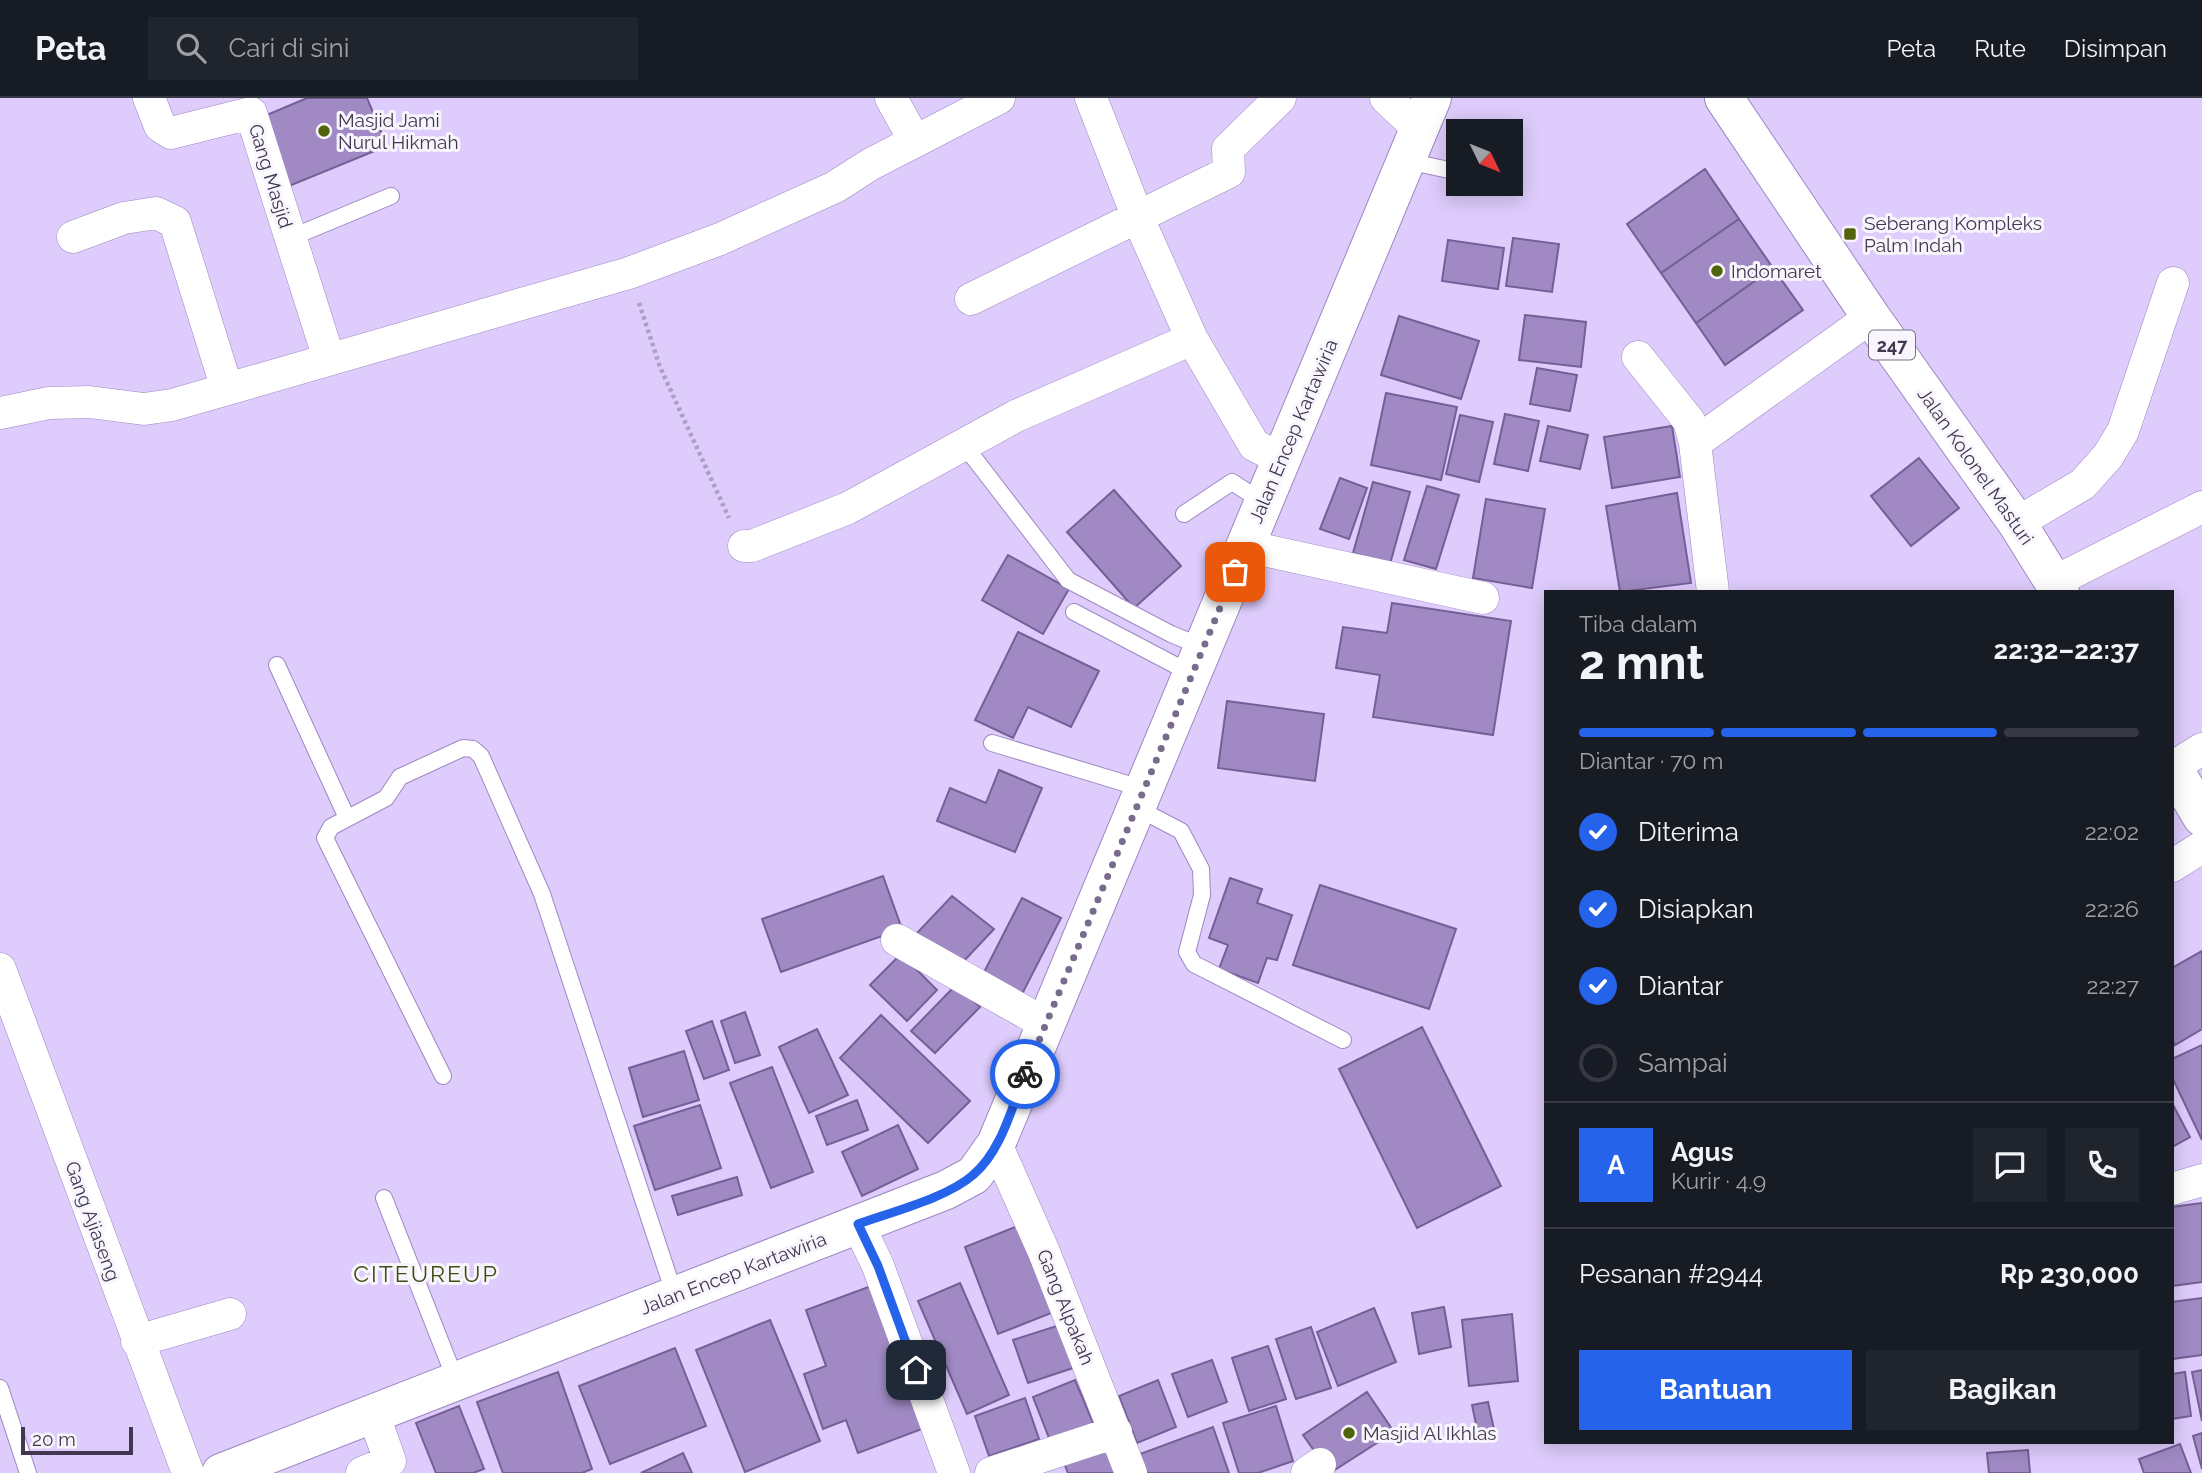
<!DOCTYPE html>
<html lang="id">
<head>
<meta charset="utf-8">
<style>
	:root { --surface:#171b24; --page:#20242c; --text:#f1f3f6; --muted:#9ea1a6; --line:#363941; --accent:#2563eb }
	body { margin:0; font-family:Raleway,sans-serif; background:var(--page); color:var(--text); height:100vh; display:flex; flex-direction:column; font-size:26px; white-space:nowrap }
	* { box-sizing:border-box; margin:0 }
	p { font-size:23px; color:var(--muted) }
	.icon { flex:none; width:38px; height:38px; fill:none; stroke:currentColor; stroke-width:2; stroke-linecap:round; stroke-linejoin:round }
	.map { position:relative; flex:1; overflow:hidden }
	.panel { position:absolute; left:1544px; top:492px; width:630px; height:854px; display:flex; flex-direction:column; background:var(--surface); border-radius:0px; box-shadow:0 4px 18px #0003 }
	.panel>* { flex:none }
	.needle { width:46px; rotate:133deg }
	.buttons { position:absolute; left:1446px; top:21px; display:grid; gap:14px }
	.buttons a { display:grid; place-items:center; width:77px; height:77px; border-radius:0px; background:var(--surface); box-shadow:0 4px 18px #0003; font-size:35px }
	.scale { position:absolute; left:21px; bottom:18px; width:112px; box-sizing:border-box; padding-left:7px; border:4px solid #413750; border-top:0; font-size:19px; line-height:24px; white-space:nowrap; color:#413750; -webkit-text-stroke:5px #f8f6fc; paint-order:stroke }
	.pin { position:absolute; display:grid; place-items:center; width:60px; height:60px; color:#fff; margin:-30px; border-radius:14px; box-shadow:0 4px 10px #0006 }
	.courier { position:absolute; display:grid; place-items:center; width:70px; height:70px; margin:-35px; border:5px solid #2563eb; border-radius:50%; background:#fff; color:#222; box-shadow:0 2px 9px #0007 }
	.head em { font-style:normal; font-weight:700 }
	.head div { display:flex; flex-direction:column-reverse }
	.head { display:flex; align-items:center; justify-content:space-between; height:119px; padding:0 35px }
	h1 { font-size:46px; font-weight:700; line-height:52px }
	.bar { display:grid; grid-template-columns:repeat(4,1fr); gap:10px 7px; align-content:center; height:84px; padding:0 35px }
	.bar i { height:9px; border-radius:5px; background:var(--line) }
	.bar .selected { background:var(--accent) }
	.bar p { grid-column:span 4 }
	.line { display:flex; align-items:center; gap:18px; padding:0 35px; border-top:2px solid var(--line) }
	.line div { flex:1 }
	.round { display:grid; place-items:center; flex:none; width:74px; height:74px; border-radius:0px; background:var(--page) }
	ol { padding:0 35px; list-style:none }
	li { display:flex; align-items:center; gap:21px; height:77px }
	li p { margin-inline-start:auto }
	li .icon { padding:7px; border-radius:50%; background:var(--accent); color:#fff; stroke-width:4 }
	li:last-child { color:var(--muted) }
	li i { width:38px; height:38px; border:4px solid var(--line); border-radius:50% }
	.primary-button { display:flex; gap:14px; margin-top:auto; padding:14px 35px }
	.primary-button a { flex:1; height:80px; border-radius:0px; background:var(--accent); color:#fff; font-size:28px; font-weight:700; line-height:80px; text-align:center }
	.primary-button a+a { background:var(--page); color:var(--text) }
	header { display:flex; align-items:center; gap:42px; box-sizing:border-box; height:98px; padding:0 35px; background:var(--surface); border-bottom:2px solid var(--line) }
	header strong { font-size:33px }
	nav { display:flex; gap:38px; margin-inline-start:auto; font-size:24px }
	.search { width:490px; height:63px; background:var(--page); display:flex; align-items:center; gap:18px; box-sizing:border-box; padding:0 24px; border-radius:0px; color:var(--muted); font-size:26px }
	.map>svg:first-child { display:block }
	.building { fill:#a18ac4; stroke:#755f96; stroke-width:2 }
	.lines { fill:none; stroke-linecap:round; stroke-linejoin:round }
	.service-casing { stroke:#9e87c1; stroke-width:18 }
	.minor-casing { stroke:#9e87c1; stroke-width:33 }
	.primary-casing { stroke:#9e87c1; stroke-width:40 }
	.path { stroke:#ad9dc7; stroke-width:4.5; stroke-dasharray:3.5 3.5; stroke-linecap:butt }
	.service { stroke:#fff; stroke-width:16 }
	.minor { stroke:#fff; stroke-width:32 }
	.primary { stroke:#fff; stroke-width:38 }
	.done { stroke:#786b8d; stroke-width:7; stroke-dasharray:0 12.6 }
	.route { stroke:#2563eb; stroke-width:9 }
	.poi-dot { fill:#51640d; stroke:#f8f6fc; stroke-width:2.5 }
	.labels { text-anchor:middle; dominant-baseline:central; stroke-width:6; stroke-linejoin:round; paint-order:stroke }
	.shield { fill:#f8f6fc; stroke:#787084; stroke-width:2 }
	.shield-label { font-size:18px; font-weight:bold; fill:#413750 }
	.poi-label { font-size:19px; fill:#413750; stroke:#f8f6fc; text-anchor:start }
	.street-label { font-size:19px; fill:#413750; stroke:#f8f6fc }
	.quarter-label { font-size:23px; letter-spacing:2px; fill:#404d16; stroke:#f8f6fc }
</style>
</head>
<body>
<header>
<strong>Peta</strong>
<div class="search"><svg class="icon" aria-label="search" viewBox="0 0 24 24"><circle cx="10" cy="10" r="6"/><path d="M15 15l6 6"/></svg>Cari di sini</div>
<nav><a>Peta</a><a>Rute</a><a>Disimpan</a></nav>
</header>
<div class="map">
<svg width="2202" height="1375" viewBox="0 0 2202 1375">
	<rect width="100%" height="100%" fill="#deccfd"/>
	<path class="building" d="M307,0H367L387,48L289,88L262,19Z
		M1705,71L1739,121L1661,175L1627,126Z
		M1739,121L1773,170L1696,225L1661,175Z
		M1513,140L1559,146L1552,194L1506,188Z
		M1448,142L1504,150L1498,191L1442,183Z
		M1773,170L1803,212L1725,267L1696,225Z
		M1525,217L1586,224L1581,269L1519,262Z
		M1399,218L1479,243L1461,301L1381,277Z
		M1537,270L1577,277L1570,313L1530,306Z
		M1386,295L1457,309L1441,382L1371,367Z
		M1505,316L1539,323L1528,373L1494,366Z
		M1460,317L1493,324L1479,384L1446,376Z
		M1548,328L1588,337L1580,371L1540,363Z
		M1672,328L1680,379L1612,390L1604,339Z
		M1919,360L1959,410L1911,448L1871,398Z
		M1340,380L1367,390L1349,441L1320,431Z
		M1373,384L1410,394L1390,466L1353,455Z
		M1427,388L1459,397L1436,471L1404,462Z
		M1114,392L1181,468L1134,510L1067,434Z
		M1677,395L1691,485L1620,494L1606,408Z
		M1486,401L1545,411L1532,490L1473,480Z
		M1008,457L1069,491L1043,536L982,502Z
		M1392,505L1511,523L1493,637L1373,619L1380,577L1336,570L1343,529L1387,535Z
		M1018,534L1099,573L1071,629L1028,609L1013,640L975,622Z
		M1227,603L1324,616L1315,683L1218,670Z
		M999,672L1042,690L1015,754L937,723L950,690L986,705Z
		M883,778L902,831L781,874L762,821Z
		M1230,780L1262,791L1257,805L1292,817L1277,862L1267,860L1258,885L1219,871L1228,847L1209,840Z
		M1320,787L1456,831L1429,911L1293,867Z
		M952,798L994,831L963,864L917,835Z
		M1022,800L1061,820L1018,904L979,884Z
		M2202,853V931L2175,947L2172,941V870Z
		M901,856L937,892L907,923L870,887Z
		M956,887L980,909L935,955L911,933Z
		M745,914L760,957L735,965L721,923Z
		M881,917L970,1003L928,1045L840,960Z
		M712,923L729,972L704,981L686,933Z
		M1422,929L1501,1088L1417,1130L1339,971Z
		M817,931L848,997L809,1015L779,949Z
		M2202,947V1042L2172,979V961Z
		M684,953L699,1002L643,1019L629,970Z
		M772,969L813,1074L771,1090L730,985Z
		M857,1002L868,1032L827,1047L816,1018Z
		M2172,1005L2190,1039L2172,1049Z
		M700,1007L721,1070L655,1092L634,1028Z
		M898,1027L918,1071L862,1098L842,1054Z
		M737,1079L742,1097L678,1117L672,1098Z
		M2202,1105V1184L2172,1188V1109Z
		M1025,1125L1059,1212L998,1236L965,1149Z
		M960,1185L1009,1297L967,1316L918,1203Z
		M871,1188L922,1331L858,1355L846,1322L823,1331L804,1276L826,1268L806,1212Z
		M2202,1200V1257L2172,1261V1204Z
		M1444,1209L1451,1249L1419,1256L1412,1215Z
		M1374,1210L1396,1264L1338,1288L1317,1234Z
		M1512,1216L1518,1283L1469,1288L1462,1222Z
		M770,1222L820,1343L745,1374L696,1252Z
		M1063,1226L1076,1269L1028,1285L1013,1242Z
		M1311,1229L1331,1290L1296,1301L1276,1241Z
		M1268,1248L1286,1301L1249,1313L1232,1260Z
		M675,1250L706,1328L610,1366L579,1288Z
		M1212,1262L1227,1304L1188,1319L1172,1276Z
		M2202,1272V1323L2192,1274Z
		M558,1274L592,1371L582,1375H503L477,1304Z
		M2185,1274L2191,1318L2172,1321V1276Z
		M1075,1282L1094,1327L1051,1345L1033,1299Z
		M1158,1282L1176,1329L1137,1345L1119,1298Z
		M1367,1294L1394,1334L1330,1375L1303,1337Z
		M1025,1300L1039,1341L989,1358L975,1318Z
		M1488,1304L1495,1336L1479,1340L1472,1307Z
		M459,1308L484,1371L473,1375H436L416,1325Z
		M1276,1308L1293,1363L1258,1375H1239L1223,1325Z
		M1213,1329L1229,1375H1147L1140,1356Z
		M2202,1335V1371L2193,1338Z
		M2180,1346L2191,1375H2144L2139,1361Z
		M1114,1347L1124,1375H1068L1064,1365Z
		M2028,1352L2030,1375H1989L1987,1355Z
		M683,1355L692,1375H641Z"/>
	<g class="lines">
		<defs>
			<path id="service" d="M1407,63L1458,74
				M290,140L391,98
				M964,347L1068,482L1171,536L1203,549
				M1184,416L1232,384L1263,404
				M1074,514L1192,576
				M277,567L347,720
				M992,645L1144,691
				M1137,710L1181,733L1201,771L1202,797L1187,854L1194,866L1343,942
				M443,978L325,740L331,729L386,700L400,679L463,650L473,651L481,658L542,796L675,1198
				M384,1100L456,1283
				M0,1290L28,1375"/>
			<path id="minor" d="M149,0L160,28L171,35L251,15L329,261
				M891,0L915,43
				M1091,0L1138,120L1192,241L1254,347L1281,361
				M1386,0L1419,31
				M73,139L124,120L156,115L175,124L227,291
				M971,201L1229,74L1228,51L1280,0
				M1638,259L1689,323L1695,345L1713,494
				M0,315L49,305L89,304L144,311L172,307L629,175L720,141L835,89L871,66L999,0
				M1695,345L1871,219
				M2017,425L2083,386L2108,358L2123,333L2173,185
				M744,448H752L848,410L1016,318L1192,241
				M1245,448L1483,500
				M2054,484L2202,409
				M2173,669L2202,651
				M2172,768L2202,749
				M897,842L1046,926
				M0,871L188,1375
				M996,1046L1044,1154L1131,1375
				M2172,1091L2202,1082
				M858,1126L878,1168L954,1375
				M137,1243L230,1216
				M362,1375L390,1363L373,1315
				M991,1375L1116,1334
				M1307,1375L1320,1366"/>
			<path id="primary" d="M1724,0L1871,219L2017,425L2060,494
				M2172,668L2202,719
				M221,1375L946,1092L974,1077L996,1046L1432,0"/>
		</defs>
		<use href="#service" class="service-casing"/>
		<use href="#minor" class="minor-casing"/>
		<use href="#primary" class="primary-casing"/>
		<path class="path" d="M639,205L660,269L729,420"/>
		<use href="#service" class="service"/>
		<use href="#minor" class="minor"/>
		<use href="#primary" class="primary"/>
	</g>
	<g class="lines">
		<path class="done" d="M1025,976L1235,474"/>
		<path class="route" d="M916,1272L878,1168L858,1126C891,1114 947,1100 973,1077C1001,1054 1012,1009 1025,976"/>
	</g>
	<g class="poi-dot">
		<circle cx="324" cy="33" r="7"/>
		<rect x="1843" y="129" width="14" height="14" rx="3.5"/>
		<circle cx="1717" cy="173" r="7"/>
		<circle cx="1349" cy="1335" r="7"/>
	</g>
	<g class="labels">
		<rect class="shield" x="1869" y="232.5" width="46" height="29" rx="5"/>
		<g class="shield-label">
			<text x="1892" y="247">247</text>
		</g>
		<g class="poi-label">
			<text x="338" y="22">Masjid Jami<tspan x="338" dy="22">Nurul Hikmah</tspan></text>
			<text x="1864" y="125">Seberang Kompleks<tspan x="1864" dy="22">Palm Indah</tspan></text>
			<text x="1731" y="173">Indomaret</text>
			<text x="1363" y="1335">Masjid Al Ikhlas</text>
		</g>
		<g class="street-label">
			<text transform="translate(271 78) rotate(73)">Gang Masjid</text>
			<text transform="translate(1293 333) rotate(-67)">Jalan Encep Kartawiria</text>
			<text transform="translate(1976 368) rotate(55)">Jalan Kolonel Masturi</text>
			<text transform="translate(93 1123) rotate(70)">Gang Ajiaseng</text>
			<text transform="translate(733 1175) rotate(-21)">Jalan Encep Kartawiria</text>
			<text transform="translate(1066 1209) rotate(68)">Gang Alpakah</text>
		</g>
		<g class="quarter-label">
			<text x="426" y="1175">CITEUREUP</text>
		</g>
	</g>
</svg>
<div class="buttons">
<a><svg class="needle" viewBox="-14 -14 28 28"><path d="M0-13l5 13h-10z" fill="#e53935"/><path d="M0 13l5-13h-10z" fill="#9ea1a6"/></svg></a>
</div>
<div class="scale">20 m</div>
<div class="pin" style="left:1235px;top:474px;background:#ea580c"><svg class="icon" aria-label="bag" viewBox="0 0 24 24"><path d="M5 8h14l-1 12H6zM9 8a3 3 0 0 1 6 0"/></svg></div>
<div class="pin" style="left:916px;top:1272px;background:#1f2937"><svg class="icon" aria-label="home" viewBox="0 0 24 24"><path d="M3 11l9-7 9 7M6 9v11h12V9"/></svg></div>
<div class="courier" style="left:1025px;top:976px"><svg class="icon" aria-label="bike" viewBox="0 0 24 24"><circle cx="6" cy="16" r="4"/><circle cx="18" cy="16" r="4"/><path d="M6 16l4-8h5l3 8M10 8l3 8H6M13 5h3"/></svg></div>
<section class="panel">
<div class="head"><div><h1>2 mnt</h1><p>Tiba dalam</p></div><em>22:32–22:37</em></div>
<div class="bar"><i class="selected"></i><i class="selected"></i><i class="selected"></i><i></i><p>Diantar · 70 m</p></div>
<ol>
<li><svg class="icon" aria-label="check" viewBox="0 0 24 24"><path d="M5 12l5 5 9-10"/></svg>Diterima<p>22:02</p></li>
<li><svg class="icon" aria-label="check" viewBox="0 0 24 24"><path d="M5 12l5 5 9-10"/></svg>Disiapkan<p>22:26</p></li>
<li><svg class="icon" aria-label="check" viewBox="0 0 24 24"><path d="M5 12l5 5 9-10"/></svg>Diantar<p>22:27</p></li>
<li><i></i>Sampai</li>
</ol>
<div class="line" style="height:126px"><b class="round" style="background:var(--accent);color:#fff">A</b><div><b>Agus</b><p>Kurir · 4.9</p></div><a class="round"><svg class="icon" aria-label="chat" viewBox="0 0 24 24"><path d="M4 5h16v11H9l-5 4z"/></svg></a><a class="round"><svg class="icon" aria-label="phone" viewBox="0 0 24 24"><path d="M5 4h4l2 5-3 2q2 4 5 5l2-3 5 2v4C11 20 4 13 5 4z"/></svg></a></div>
<div class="line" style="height:91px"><div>Pesanan #2944</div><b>Rp 230,000</b></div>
<div class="primary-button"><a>Bantuan</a><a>Bagikan</a></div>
</section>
</div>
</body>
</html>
